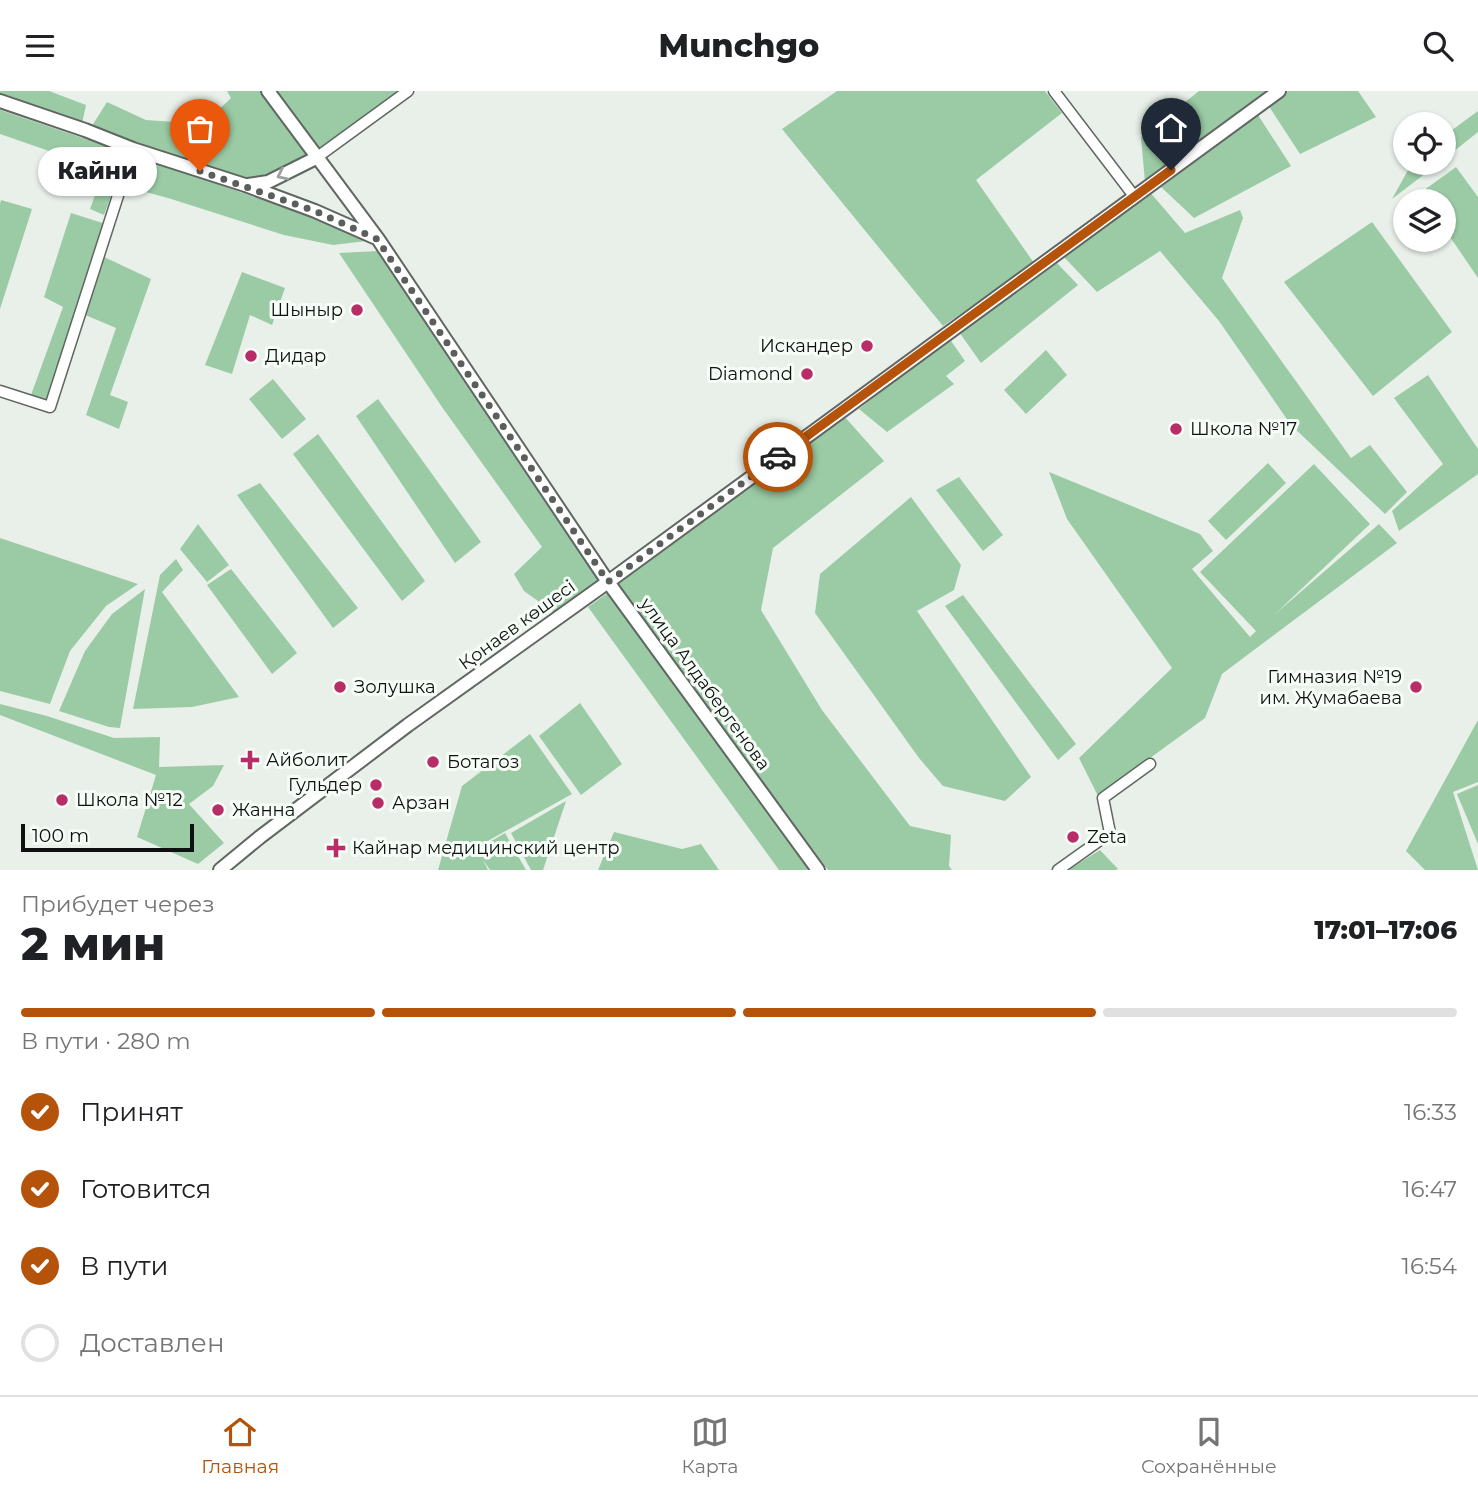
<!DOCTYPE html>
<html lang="ru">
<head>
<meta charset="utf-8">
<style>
	:root { --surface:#fff; --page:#f2f2f2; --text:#202124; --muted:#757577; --line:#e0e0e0; --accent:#b45309 }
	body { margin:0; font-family:Montserrat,sans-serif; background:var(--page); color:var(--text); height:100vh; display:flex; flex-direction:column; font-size:26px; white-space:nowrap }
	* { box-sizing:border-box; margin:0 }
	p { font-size:23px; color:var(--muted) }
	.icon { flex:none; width:38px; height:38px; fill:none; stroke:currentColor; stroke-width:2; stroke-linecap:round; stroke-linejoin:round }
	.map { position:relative; height:779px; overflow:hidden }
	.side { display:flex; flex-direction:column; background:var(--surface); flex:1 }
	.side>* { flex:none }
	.fabs { position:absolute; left:1393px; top:21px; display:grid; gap:14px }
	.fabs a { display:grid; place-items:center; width:63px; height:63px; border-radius:50%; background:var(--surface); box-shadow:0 2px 5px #0004; font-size:35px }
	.scale { position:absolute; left:21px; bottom:18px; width:173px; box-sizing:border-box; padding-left:7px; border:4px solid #0f1110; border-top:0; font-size:19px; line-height:24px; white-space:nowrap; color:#0f1110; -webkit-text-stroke:5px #f6fdf7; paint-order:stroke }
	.pin { position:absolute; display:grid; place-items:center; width:60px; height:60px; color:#fff; margin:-72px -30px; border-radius:50% 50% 50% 0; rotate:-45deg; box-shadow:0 0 7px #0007 }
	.pin .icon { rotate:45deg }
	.courier { position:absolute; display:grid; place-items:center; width:70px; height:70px; margin:-35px; border:5px solid #b45309; border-radius:50%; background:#fff; color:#222; box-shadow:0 2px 9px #0007 }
	.bubble { position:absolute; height:49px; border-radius:24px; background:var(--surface); box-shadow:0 2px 5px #0004; font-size:23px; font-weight:800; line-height:49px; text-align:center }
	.headline em { font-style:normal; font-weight:800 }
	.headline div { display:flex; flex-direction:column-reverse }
	.headline { display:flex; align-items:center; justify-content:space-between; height:119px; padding:0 21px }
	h1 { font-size:46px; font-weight:800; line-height:52px }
	.bar { display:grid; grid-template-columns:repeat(4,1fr); gap:10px 7px; align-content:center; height:84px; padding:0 21px }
	.bar i { height:9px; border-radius:5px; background:var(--line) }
	.bar .on { background:var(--accent) }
	.bar p { grid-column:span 4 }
	ol { padding:0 21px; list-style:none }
	li { display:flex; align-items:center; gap:21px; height:77px }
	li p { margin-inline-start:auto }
	li .icon { padding:7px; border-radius:50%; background:var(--accent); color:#fff; stroke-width:4 }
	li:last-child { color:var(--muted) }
	li i { width:38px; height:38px; border:4px solid var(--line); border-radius:50% }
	header { display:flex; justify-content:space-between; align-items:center; height:91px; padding:0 21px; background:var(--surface); font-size:32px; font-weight:800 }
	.menu { display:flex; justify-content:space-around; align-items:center; height:98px; border-top:2px solid var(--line); background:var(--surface); font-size:19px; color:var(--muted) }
	.menu a { display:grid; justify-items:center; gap:4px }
	.menu .on { color:var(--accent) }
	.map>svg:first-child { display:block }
	.green { fill:#9bcba4 }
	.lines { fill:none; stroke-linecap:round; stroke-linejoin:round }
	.minor-casing { stroke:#606661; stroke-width:13 }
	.tertiary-casing { stroke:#606661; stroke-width:16 }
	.minor { stroke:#fff; stroke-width:10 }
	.tertiary { stroke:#fff; stroke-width:12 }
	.oneway { stroke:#9fa09f }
	.done { stroke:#5b5f5c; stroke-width:7; stroke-dasharray:0 12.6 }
	.route { stroke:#b45309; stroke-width:9 }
	.poi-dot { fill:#b82d67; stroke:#f6fdf7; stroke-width:2.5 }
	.labels { text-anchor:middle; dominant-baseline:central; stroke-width:6; stroke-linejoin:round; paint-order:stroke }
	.poi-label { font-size:18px; fill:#0f1110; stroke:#f6fdf7; text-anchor:start }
	.street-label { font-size:18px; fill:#0f1110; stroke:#f6fdf7 }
</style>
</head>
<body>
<header><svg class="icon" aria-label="menu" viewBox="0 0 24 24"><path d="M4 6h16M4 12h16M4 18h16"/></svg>Munchgo<svg class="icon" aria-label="search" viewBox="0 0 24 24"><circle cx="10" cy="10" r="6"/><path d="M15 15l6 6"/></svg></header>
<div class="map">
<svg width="1478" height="779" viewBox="0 0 1478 779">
	<rect width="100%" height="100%" fill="#e9f0ea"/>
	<path class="green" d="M0,0H49L86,14L81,37L0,10Z
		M227,0H261L311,66L247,90L90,38L107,11L146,29L204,33L231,7Z
		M276,0H401L319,60Z
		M837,0H1045L1062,22L976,89L1034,172L943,235L782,38Z
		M1199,0H1270L1145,91L1141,46Z
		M1288,0H1358L1376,26L1300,63L1268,14Z
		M0,19L127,62L104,124L90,118L104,79L0,43Z
		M1478,20V41L1444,68V45Z
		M1258,24L1291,75L1194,127L1161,96Z
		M137,64L374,149L333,154L284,144L168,107L127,96Z
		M1412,72H1439L1392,108Z
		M1456,76L1478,106V187L1444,137V110H1426L1420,102Z
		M1149,100L1185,142L1240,119L1243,127L1222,187L1351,367L1370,354L1407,401L1385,423L1291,334L1219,230L1160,160L1097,201L1064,166Z
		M1,109L32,118L0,218V113Z
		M71,122L106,133L47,310L31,304L63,216L44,206Z
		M1372,131L1452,241L1373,305L1284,191Z
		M378,160L465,286L599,489L556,523L524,500L514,483L542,456L442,316L339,162Z
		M102,165L151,188L110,304L128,311L119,338L86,324L116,237L83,223Z
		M1056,171L1078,194L981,272L959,241Z
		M242,181L285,197L272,234L250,224L232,283L205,274Z
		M949,247L965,270L946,285L954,293L887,341L859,318Z
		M1046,259L1067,284L1026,323L1004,299Z
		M1428,284L1478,358V383L1399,440L1392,420L1443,373L1394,307Z
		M273,288L306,328L282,348L249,308Z
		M378,308L481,451L455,472L356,325Z
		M844,325L884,370L773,457L761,519L822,619L910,735L951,744L949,775L952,779H828L616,493Z
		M318,343L425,490L402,510L293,363Z
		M1268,372L1286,392L1226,449L1208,430Z
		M1314,373L1370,433L1274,524L1379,433L1397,452L1222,583L1205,627L1098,705L1079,667L1172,577L1067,428L1049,381L1200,443L1213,460L1192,478L1250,546L1256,540L1200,481Z
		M959,386L1003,444L983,460L936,399Z
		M260,392L358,517L333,537L237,404Z
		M911,406L961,474L954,499L917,520L1031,686L1005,710L943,695L919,667L815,522L820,483Z
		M198,433L229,474L207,491L180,458Z
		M0,447L138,493L106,515L70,560L50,613L0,600Z
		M176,468L183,479L162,501L239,606L192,616L133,618L160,484Z
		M231,478L297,562L272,583L207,494Z
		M145,498L120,637L109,636L59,620L85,560L112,523Z
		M609,501L813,779H779L588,516Z
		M963,504L1076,653L1058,669L945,515Z
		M580,612L622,673L581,704L539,645Z
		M0,613L47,625L114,647L160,646L159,676L224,674L213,695L189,713L224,752L198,773L137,746L156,684L0,624Z
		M1478,629V691L1453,701L1478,779H1425L1406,760Z
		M530,643L572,703L477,756L478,758L505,742L526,779H490L483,769L488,779H438L462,695Z
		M1478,694V753L1457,703Z
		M566,710L543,779H531L511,742Z
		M614,741L682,758L701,753L719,779H598Z
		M1100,759L1118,778L1116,779H1068Z"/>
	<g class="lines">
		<defs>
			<path id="minor" d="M1054,0L1134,105
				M316,67L408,0
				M0,300L50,316L133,58
				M1058,779L1110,742L1103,707L1150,673"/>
			<path id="tertiary" d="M268,0L378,148L608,491L818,779
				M0,10L85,39L133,58L245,94L315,120L374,146
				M248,94L268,91L316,67
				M220,779L260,746L408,634L608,491L1279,0"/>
		</defs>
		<use href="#minor" class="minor-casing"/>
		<use href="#tertiary" class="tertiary-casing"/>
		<use href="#minor" class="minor"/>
		<use href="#tertiary" class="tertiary"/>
	</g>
	<defs><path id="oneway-chevron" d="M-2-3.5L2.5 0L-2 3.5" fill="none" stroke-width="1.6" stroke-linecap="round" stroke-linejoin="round" transform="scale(1.75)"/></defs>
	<use class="oneway" href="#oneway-chevron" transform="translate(282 84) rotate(154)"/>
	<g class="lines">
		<path class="done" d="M200,80L315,120L377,148L608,491L778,366"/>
		<path class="route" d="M778,366L1171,79"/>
	</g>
	<g class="poi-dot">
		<circle cx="357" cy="219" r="7"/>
		<circle cx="867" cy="255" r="7"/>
		<circle cx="251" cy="265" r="7"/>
		<circle cx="807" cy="283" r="7"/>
		<circle cx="1176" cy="338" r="7"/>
		<circle cx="340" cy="596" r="7"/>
		<circle cx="1416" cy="596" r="7"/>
		<path d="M246.5 658.5h7v7h7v7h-7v7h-7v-7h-7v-7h7z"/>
		<circle cx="433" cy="671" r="7"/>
		<circle cx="376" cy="694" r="7"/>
		<circle cx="62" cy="709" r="7"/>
		<circle cx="378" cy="712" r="7"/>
		<circle cx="218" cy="719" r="7"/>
		<circle cx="1073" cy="746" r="7"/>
		<path d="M332.5 746.5h7v7h7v7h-7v7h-7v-7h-7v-7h7z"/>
	</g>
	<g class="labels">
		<g class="poi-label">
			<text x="343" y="219" text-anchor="end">Шыныр</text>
			<text x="853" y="255" text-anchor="end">Искандер</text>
			<text x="265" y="265">Дидар</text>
			<text x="793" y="283" text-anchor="end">Diamond</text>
			<text x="1190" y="338">Школа №17</text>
			<text x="1402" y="586" text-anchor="end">Гимназия №19<tspan x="1402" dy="21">им. Жумабаева</tspan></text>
			<text x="354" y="596">Золушка</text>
			<text x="266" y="669">Айболит</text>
			<text x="447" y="671">Ботагоз</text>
			<text x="362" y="694" text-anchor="end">Гульдер</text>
			<text x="76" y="709">Школа №12</text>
			<text x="392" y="712">Арзан</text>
			<text x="232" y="719">Жанна</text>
			<text x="1087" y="746">Zeta</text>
			<text x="352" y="757">Кайнар медицинский центр</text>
		</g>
		<g class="street-label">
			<text transform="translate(517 534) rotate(-36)">Қонаев көшесі</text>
			<text transform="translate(705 593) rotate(54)">улица Алдабергенова</text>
		</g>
	</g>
</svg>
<div class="fabs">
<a><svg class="icon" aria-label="locate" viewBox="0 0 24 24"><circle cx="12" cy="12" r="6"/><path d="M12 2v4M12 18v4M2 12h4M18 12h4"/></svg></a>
<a><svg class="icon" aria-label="layers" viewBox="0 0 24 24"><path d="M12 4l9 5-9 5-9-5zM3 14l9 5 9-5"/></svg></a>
</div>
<div class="scale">100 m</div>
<div class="pin" style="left:200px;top:80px;background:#ea580c"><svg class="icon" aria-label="bag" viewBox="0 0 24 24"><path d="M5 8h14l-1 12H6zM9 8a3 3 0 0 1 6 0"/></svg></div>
<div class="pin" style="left:1171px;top:79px;background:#1f2937"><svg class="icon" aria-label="home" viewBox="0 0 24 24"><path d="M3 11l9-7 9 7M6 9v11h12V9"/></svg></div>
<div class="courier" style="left:778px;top:366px"><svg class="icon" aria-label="car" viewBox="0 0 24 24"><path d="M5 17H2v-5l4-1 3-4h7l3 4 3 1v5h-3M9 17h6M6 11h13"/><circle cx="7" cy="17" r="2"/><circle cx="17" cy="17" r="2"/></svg></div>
<div class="bubble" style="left:38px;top:56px;width:119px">Кайни</div>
</div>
<section class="side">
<div class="headline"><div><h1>2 мин</h1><p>Прибудет через</p></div><em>17:01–17:06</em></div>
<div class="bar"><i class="on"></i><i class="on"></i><i class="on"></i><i></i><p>В пути · 280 m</p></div>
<ol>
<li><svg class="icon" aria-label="check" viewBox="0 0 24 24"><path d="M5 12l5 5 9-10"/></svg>Принят<p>16:33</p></li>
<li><svg class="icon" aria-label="check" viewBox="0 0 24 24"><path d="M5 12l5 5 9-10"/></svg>Готовится<p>16:47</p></li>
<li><svg class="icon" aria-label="check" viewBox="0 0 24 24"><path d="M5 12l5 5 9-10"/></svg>В пути<p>16:54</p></li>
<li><i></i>Доставлен</li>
</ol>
</section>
<nav class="menu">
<a class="on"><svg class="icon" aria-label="home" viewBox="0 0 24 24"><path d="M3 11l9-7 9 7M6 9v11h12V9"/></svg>Главная</a>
<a><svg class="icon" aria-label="map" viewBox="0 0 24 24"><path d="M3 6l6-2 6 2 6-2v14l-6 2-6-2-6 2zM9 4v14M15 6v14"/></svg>Карта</a>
<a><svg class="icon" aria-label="saved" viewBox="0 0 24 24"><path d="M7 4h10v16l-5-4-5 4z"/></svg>Сохранённые</a>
</nav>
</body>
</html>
